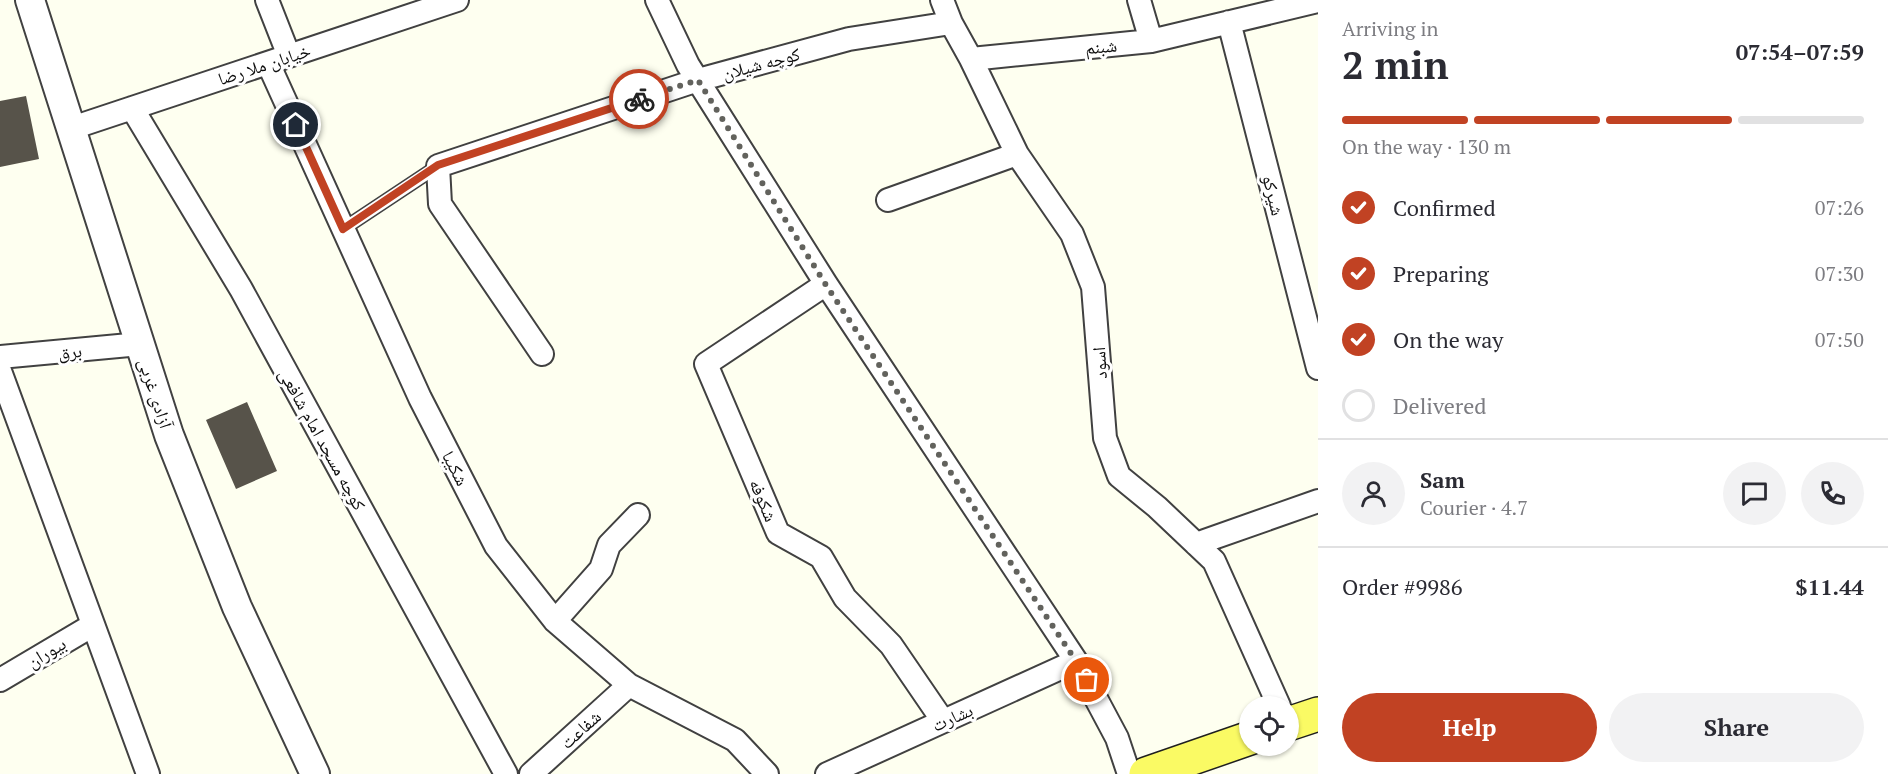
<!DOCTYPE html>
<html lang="en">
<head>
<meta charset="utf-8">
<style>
	:root { --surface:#fff; --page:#f2f2f3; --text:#2b2b33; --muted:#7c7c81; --line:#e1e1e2; --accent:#c14223 }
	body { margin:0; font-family:"PT Serif","Noto Naskh Arabic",serif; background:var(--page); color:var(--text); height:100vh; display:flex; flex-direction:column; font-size:22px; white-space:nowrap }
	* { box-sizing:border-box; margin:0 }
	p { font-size:20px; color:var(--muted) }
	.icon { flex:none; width:33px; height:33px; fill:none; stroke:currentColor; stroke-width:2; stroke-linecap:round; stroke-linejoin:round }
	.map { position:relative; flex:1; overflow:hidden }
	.sheet { display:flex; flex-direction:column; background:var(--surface); width:570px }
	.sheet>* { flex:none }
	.buttons { position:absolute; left:1239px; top:696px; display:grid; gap:12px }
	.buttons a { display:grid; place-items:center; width:60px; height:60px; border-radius:50%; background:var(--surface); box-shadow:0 2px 4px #0004; font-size:30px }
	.pin { position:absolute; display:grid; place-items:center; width:51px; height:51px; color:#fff; margin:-26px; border:3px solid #fff; border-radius:50%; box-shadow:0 2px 6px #0007 }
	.courier { position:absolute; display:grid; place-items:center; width:60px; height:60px; margin:-30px; border:4px solid #c14223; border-radius:50%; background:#fff; color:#222; box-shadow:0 2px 8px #0007 }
	.summary em { font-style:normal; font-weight:700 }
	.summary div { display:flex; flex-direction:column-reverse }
	.summary { display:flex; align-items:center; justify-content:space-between; height:102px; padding:0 24px }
	h1 { font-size:39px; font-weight:700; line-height:45px }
	.bar { display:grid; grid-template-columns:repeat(4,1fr); gap:9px 6px; align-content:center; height:72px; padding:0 24px }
	.bar i { height:8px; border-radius:4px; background:var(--line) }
	.bar .current { background:var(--accent) }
	.bar p { grid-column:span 4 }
	.line { display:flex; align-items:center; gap:15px; padding:0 24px; border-top:2px solid var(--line) }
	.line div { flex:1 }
	.round { display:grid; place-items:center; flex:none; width:63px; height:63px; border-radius:32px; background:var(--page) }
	ol { padding:0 24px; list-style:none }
	li { display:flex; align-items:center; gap:18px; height:66px }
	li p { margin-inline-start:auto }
	li .icon { padding:6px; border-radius:50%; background:var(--accent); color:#fff; stroke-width:4 }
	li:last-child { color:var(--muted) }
	li i { width:33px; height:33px; border:3px solid var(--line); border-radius:50% }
	.button { display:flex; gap:12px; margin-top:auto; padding:12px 24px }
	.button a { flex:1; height:69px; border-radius:36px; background:var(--accent); color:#fff; font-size:24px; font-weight:700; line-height:69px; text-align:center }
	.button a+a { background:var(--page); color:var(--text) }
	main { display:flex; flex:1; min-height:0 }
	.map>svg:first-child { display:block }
	.building { fill:#57534a }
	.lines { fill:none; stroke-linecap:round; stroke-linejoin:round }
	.service-casing { stroke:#414141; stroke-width:15 }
	.minor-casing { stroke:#414141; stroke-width:26 }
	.tertiary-casing { stroke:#414141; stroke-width:32 }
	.primary-casing { stroke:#1f1f1f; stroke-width:36 }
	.service { stroke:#fff; stroke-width:12 }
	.minor { stroke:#fff; stroke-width:22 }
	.tertiary { stroke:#fff; stroke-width:28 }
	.primary { stroke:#fafa64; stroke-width:33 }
	.done { stroke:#62625d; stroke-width:6; stroke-dasharray:0 10.8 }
	.route { stroke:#c14223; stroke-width:8 }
	.labels { text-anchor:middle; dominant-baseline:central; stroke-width:6; stroke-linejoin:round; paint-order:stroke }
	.street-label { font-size:18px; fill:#0e0e0e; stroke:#fff }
</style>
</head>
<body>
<main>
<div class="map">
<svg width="1318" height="774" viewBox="0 0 1318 774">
	<rect width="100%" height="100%" fill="#fefff0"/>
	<path class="building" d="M26,96L39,159L0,167V101Z
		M247,402L277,471L236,489L206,420Z"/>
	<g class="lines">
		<defs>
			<path id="service" d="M343,229L438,166"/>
			<path id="minor" d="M267,0L289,56
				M657,0L688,65L826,284L1076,661L1117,738L1129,774
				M942,0L951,23L971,59L1017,154L1072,234L1093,287L1105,438L1119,476L1157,507L1214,561L1279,706
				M1139,0L1151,41
				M1229,22L1318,368
				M971,59L1151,41L1318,1
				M268,63L420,398L496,546L555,621L629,685L735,740L767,774
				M132,108L241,289L506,774
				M72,128L457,0
				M888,200L1017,154
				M826,284L706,364L778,533L821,557L845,598L891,645L943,721
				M542,354L440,204L438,166L698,80L849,39L951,23
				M0,357L140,344
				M0,371L148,774
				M1196,544L1318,501
				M555,621L601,569L609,545L638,515
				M0,680L93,625
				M531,774L629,685
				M827,774L1076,661"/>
			<path id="tertiary" d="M30,0L169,435L237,607L315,774"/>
			<path id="primary" d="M1288,724L1318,714
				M1146,774L1250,738"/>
		</defs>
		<use href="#service" class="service-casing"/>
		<use href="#minor" class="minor-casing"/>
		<use href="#tertiary" class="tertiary-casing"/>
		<use href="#primary" class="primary-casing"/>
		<use href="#service" class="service"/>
		<use href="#minor" class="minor"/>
		<use href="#tertiary" class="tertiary"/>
		<use href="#primary" class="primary"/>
	</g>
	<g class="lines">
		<path class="done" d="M639,99L698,80L826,285L1076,661L1087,680"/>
		<path class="route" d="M296,125L343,229L438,165L639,99"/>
	</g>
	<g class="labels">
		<g class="street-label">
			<text transform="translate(1101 46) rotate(-5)">شبنم</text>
			<text transform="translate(761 63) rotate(-15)">کوچه شیلان</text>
			<text transform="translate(264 64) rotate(-18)">خیابان ملا رضا</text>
			<text transform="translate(1274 195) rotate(76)">شیرکو</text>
			<text transform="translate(70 351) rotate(-5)">برق</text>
			<text transform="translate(1099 363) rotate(-94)">اسود</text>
			<text transform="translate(156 393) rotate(72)">آزادی غربی</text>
			<text transform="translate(323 439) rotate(61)">کوچه مسجد امام شافعی</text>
			<text transform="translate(456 468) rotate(63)">شکیبا</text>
			<text transform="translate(764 500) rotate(67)">شکوفه</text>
			<text transform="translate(46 652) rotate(-31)">بیوران</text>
			<text transform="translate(952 717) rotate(-24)">بشارت</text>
			<text transform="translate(580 729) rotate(-42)">شفاعت</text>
		</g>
	</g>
</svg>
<div class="buttons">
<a><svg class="icon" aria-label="locate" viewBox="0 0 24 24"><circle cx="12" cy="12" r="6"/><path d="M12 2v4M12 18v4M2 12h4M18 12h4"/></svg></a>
</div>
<div class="pin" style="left:1087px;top:680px;background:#ea580c"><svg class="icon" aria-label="bag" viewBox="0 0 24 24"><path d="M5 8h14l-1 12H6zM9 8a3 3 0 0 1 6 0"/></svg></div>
<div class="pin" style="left:296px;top:125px;background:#1f2937"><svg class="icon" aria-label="home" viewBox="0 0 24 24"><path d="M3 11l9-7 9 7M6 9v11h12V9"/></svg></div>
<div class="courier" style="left:639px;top:99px"><svg class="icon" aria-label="bike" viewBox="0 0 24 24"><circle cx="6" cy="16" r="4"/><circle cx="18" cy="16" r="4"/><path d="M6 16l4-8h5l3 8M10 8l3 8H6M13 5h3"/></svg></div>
</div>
<section class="sheet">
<div class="summary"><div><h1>2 min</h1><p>Arriving in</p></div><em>07:54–07:59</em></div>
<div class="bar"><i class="current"></i><i class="current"></i><i class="current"></i><i></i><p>On the way · 130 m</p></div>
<ol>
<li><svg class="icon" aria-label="check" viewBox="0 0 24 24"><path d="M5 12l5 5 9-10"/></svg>Confirmed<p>07:26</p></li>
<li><svg class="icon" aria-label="check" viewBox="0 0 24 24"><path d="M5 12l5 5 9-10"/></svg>Preparing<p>07:30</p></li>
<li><svg class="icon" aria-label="check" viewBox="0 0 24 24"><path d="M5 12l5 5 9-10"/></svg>On the way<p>07:50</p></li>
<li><i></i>Delivered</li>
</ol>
<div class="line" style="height:108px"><a class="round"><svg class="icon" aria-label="person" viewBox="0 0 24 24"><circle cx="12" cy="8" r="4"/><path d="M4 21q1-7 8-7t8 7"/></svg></a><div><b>Sam</b><p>Courier · 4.7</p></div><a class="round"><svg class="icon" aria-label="chat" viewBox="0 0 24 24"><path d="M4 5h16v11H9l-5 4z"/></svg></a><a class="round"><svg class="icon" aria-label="phone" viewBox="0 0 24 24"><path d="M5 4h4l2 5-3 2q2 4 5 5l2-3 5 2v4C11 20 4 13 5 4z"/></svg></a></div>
<div class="line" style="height:78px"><div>Order #9986</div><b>$11.44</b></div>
<div class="button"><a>Help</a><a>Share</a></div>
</section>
</main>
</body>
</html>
